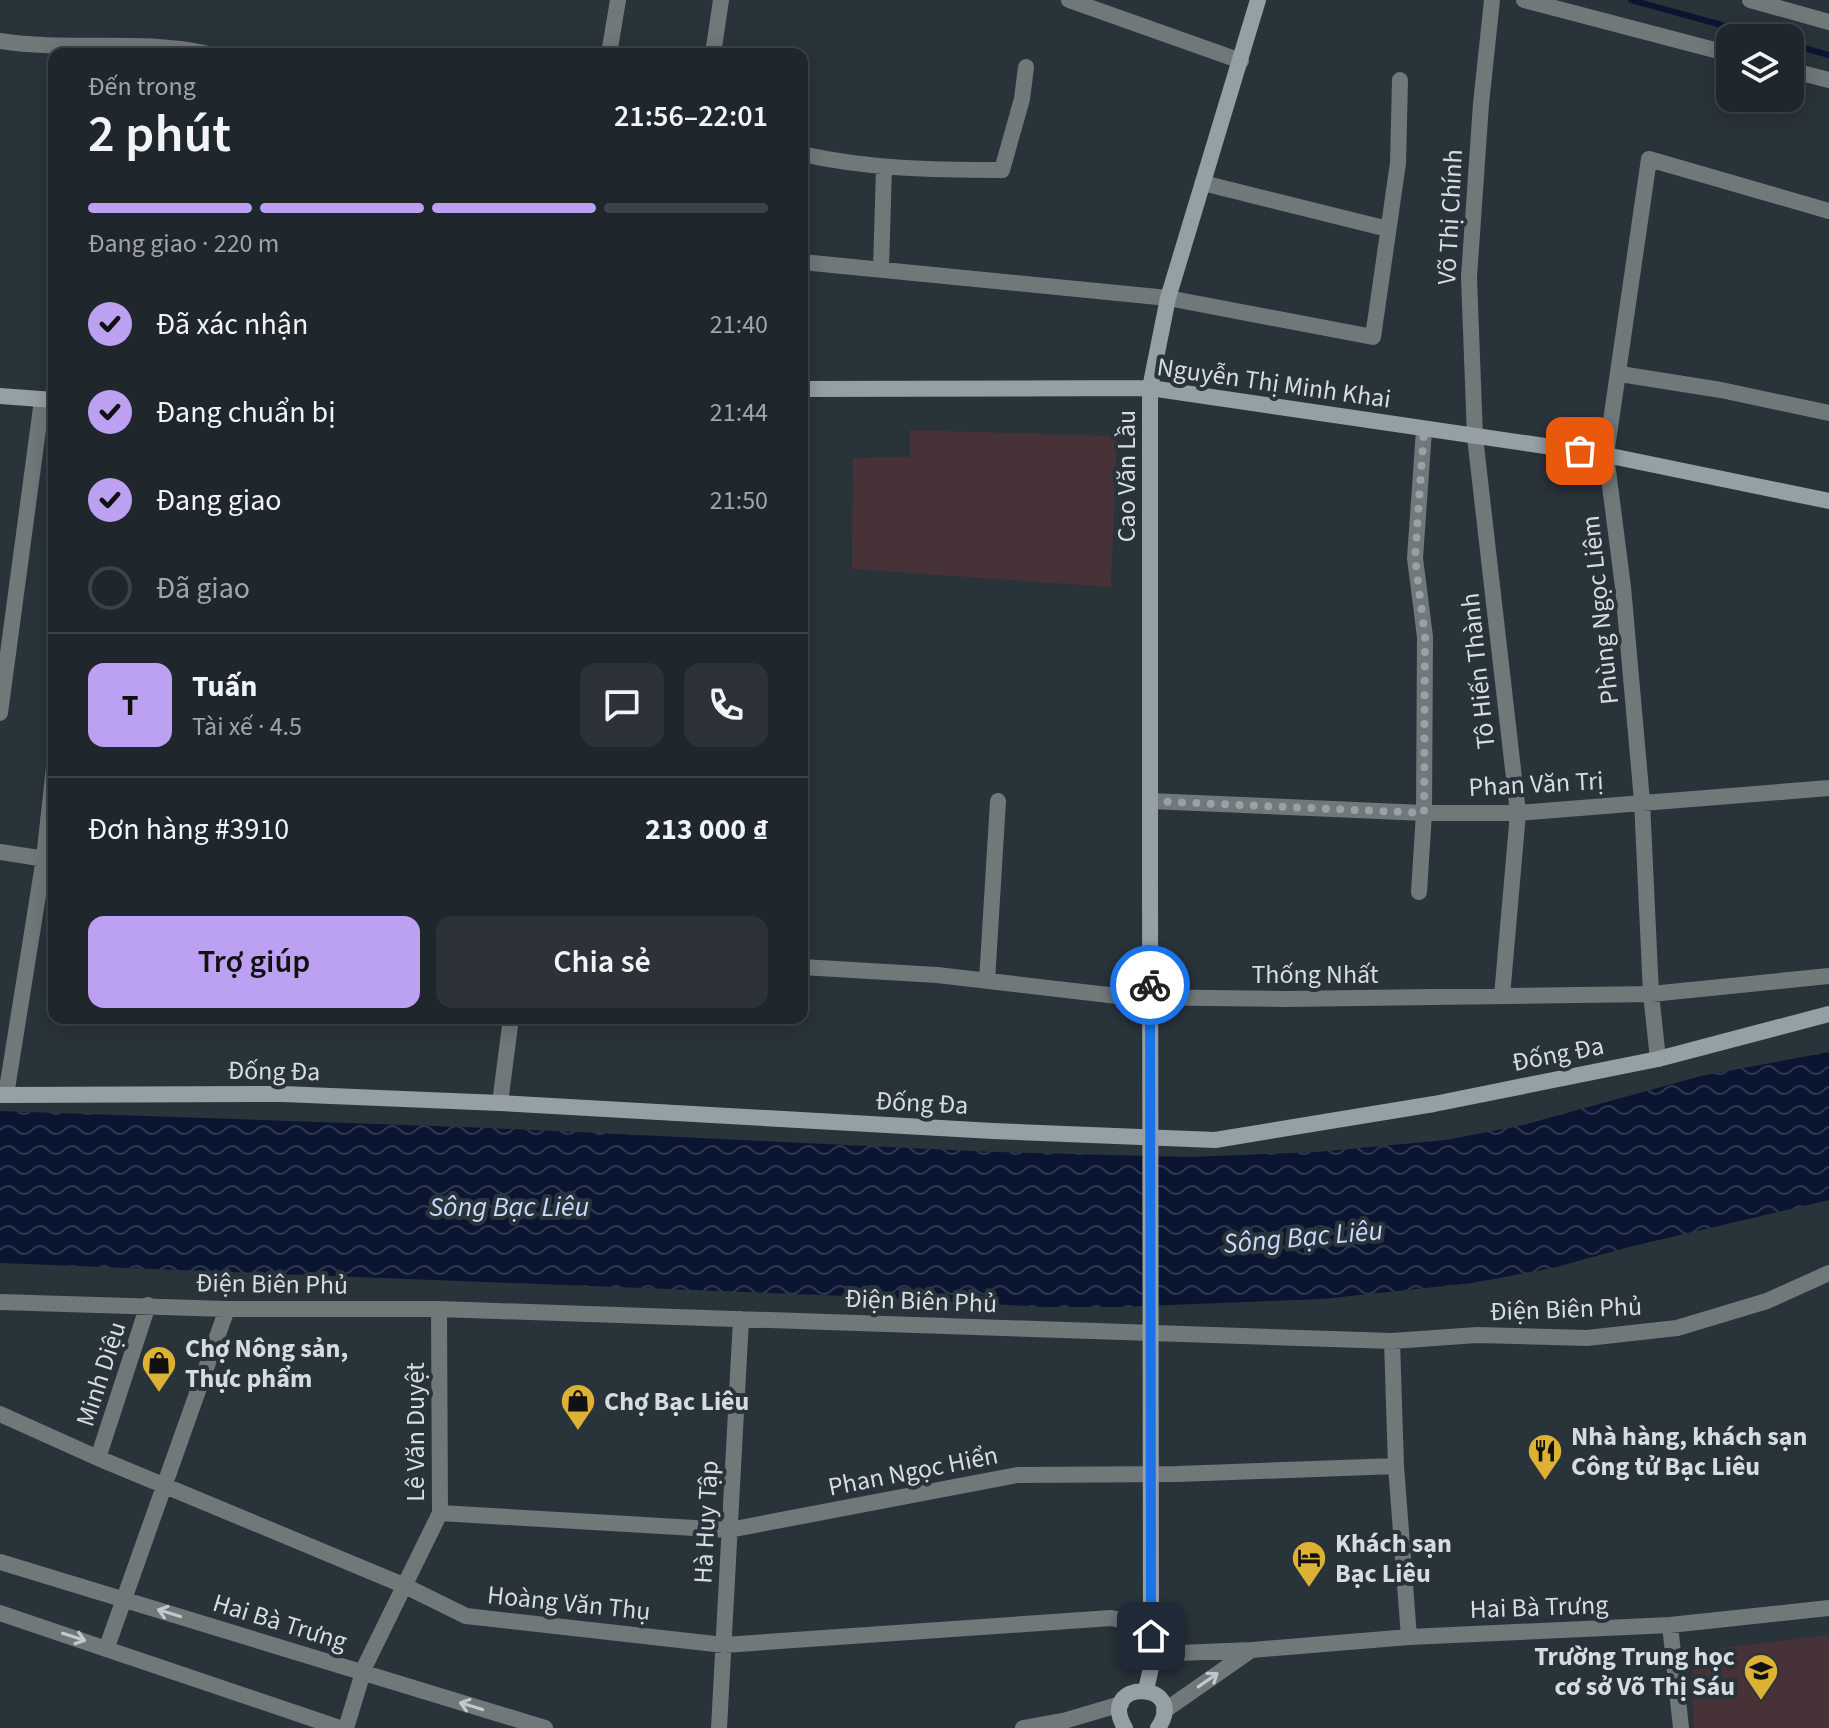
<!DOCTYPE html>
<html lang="vi">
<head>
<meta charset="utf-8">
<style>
	:root { --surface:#1f262c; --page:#2c3238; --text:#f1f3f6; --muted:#a1a5a9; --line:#3c4348; --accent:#bca0f2 }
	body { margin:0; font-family:"Source Sans 3",sans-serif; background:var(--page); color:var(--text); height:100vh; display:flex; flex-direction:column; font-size:30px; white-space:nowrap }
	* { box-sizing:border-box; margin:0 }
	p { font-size:26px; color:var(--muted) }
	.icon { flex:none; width:44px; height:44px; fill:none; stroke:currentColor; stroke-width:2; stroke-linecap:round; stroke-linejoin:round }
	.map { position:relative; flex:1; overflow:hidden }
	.panel { position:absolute; left:48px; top:48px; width:760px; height:976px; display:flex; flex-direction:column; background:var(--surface); border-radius:16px; box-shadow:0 4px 20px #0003,0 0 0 2px var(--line) }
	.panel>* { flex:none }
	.buttons { position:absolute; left:1716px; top:24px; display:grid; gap:16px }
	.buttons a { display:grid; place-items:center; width:88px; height:88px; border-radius:16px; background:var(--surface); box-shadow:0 4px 20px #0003,0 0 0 2px var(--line); font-size:40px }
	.pin { position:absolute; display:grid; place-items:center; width:68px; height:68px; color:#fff; margin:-34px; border-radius:16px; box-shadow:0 4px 12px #0006 }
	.courier { position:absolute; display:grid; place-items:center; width:80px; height:80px; margin:-40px; border:6px solid #1a73e8; border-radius:50%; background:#fff; color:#222; box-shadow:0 2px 10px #0007 }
	.overview em { font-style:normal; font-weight:600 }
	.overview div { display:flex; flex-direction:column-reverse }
	.overview { display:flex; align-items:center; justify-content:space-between; height:136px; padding:0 40px }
	h1 { font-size:52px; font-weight:600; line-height:60px }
	.bar { display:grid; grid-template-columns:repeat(4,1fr); gap:12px 8px; align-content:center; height:96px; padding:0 40px }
	.bar i { height:10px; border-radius:6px; background:var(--line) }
	.bar .on { background:var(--accent) }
	.bar p { grid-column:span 4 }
	.line { display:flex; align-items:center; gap:20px; padding:0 40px; border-top:2px solid var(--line) }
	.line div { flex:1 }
	.round { display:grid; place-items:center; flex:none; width:84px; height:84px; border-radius:16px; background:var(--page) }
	ol { padding:0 40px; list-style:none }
	li { display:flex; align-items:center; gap:24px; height:88px }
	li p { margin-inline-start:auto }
	li .icon { padding:8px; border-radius:50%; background:var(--accent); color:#111; stroke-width:4 }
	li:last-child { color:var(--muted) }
	li i { width:44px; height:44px; border:4px solid var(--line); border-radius:50% }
	.cta { display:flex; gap:16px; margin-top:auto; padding:16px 40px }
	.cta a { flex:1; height:92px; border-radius:16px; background:var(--accent); color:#111; font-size:32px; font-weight:600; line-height:92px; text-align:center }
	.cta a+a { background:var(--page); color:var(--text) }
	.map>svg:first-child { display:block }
	.education { fill:#473237 }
	.water { fill:url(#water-waves) }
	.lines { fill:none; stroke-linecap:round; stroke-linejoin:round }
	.stream { stroke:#0a1631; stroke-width:6 }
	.street { stroke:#71787a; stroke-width:16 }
	.secondary { stroke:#95a0a4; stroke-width:16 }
	.secondary-bridge { stroke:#95a0a4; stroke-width:16 }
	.oneway { stroke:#c2c8cc }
	.done { stroke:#99a1a7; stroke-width:8; stroke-dasharray:0 14.4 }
	.route { stroke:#1a73e8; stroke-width:10 }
	.labels { text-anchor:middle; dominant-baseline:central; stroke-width:8; stroke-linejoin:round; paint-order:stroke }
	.street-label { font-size:26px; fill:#d6dce1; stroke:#29333a }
	.poi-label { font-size:26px; font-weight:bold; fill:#d6dce1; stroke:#29333a; text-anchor:start }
	.water-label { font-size:28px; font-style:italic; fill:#c8dafd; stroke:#29333a }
</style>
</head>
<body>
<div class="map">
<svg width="1829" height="1728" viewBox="0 0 1829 1728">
	<defs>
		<pattern id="water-waves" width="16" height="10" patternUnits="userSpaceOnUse" patternTransform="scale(2)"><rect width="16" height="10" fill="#0a1631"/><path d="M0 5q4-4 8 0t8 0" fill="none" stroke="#2d374f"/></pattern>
	</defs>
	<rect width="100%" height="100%" fill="#29333a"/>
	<path class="education" d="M910,430L1117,436L1111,587L852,569L853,458L910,457Z
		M1829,1635V1728H1694L1691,1677L1697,1660L1713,1649Z"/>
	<path class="water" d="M1829,1052V1200L1629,1247L1553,1268L1472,1283L1323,1299L1119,1307H1044L845,1296L0,1263V1111L491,1128L994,1152L1188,1157L1317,1152L1446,1140L1523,1125L1701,1076Z"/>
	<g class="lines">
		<path class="stream" d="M1631,0L1769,38
			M1790,44L1829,55"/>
		<path class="street" d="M1069,0L1241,61
			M1492,0L1481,104L1469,277L1475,437L1518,813L1502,996
			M1524,0L1730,54
			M1750,0L1829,22
			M0,41C69,52 140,38 209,54
			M609,54L618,0
			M713,54L721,0
			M1790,70L1829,80
			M802,154C868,169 934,170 1002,170L1022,99L1026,67
			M1203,183L1388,229
			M802,262L1168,298L1373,337L1398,163L1400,80
			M881,269L884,167
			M1620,374L1721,390L1829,413
			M0,713L42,400
			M1150,801L1424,813H1518L1829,788
			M0,852L52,860
			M1419,892L1424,813L1425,637L1415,558L1424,430
			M802,967L937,975L1126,997L1285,999L1651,994L1829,976
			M987,981L998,801
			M1658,1059L1651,994L1642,801L1623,587L1606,455L1649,159L1829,211
			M6,1095L44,858L54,767
			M500,1103L511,1018
			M0,1302L227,1309H439L1392,1341L1477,1335L1587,1338L1677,1328L1767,1301L1829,1273
			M1392,1341L1396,1466L1409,1637
			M0,1414L98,1458L403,1585L466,1616L724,1645L1111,1618L1125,1621L1142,1651L1154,1654L1252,1650L1409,1637L1670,1625L1829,1608
			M98,1458L148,1305
			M440,1513L729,1530L1017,1475L1178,1474L1396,1466
			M0,1562L545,1728
			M0,1613L340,1728
			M1670,1625L1681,1728
			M107,1647L227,1309
			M1164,1711L1250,1651
			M346,1728L365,1666L440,1513L439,1309
			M719,1728L741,1319
			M1023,1728L1067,1720L1121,1704"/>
		<path class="secondary" d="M802,389L1150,388L1606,455L1829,501
			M0,396L54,400
			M1150,872V388L1168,298L1258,0
			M0,1095L283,1094L500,1103L993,1131L1215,1140L1434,1104L1658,1059L1829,1014
			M1146,1690L1154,1654L1151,1636
			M1125,1728C1095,1678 1190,1680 1158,1728"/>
		<path class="secondary-bridge" d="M1150,872L1151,1636"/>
	</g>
	<defs><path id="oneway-shaft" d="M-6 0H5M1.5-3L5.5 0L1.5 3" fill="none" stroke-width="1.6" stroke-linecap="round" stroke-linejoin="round" transform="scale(2)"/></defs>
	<g class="oneway">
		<use href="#oneway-shaft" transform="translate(169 1613) rotate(-163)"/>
		<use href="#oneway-shaft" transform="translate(74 1637) rotate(18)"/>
		<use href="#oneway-shaft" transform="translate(1208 1680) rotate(-35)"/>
		<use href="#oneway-shaft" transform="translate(471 1706) rotate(-163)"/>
	</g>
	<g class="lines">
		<path class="done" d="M1150,985V801L1424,813L1425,637L1415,558L1424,430L1580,451"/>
		<path class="route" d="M1150,985L1151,1636"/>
	</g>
	<defs>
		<symbol id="shop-pin" viewBox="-11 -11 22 30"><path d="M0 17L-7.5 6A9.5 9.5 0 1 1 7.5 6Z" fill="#ddb133" stroke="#29333a"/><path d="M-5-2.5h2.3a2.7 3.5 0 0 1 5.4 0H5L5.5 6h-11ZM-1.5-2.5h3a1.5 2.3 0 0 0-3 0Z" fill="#111"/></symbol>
		<symbol id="restaurant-pin" viewBox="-11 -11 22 30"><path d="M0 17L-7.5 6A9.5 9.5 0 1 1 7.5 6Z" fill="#ddb133" stroke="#29333a"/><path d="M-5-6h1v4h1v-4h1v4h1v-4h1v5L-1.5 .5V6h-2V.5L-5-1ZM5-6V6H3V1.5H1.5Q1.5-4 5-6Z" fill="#111"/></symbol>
		<symbol id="hotel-pin" viewBox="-11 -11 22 30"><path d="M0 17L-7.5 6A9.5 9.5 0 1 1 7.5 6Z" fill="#ddb133" stroke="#29333a"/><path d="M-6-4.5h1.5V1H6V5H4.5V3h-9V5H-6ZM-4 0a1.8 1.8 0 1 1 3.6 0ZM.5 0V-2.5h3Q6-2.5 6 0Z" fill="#111"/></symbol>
		<symbol id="school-pin" viewBox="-11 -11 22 30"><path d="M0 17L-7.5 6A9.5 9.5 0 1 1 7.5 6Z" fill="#ddb133" stroke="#29333a"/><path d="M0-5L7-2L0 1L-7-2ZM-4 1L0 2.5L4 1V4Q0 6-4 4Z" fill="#111"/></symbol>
	</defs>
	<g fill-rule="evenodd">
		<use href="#shop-pin" x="139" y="1343" width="40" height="54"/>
		<use href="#shop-pin" x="558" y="1381" width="40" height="54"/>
		<use href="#restaurant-pin" x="1525" y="1431" width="40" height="54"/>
		<use href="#hotel-pin" x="1289" y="1538" width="40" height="54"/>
		<use href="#school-pin" x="1741" y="1651" width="40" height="54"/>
	</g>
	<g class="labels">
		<g class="street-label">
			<text transform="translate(1450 217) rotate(-87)">Võ Thị Chính</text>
			<text transform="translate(1274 383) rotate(8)">Nguyễn Thị Minh Khai</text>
			<text transform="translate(1126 476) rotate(-90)">Cao Văn Lầu</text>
			<text transform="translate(1600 610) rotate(-96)">Phùng Ngọc Liêm</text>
			<text transform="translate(1478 671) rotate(-96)">Tô Hiến Thành</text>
			<text transform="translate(1536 784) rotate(-3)">Phan Văn Trị</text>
			<text x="1315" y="974">Thống Nhất</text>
			<text transform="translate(1558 1054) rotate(-11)">Đống Đa</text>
			<text transform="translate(274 1071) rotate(1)">Đống Đa</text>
			<text transform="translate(922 1103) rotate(3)">Đống Đa</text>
			<text transform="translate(272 1284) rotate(1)">Điện Biên Phủ</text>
			<text transform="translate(921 1301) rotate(2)">Điện Biên Phủ</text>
			<text transform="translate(1566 1309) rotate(-2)">Điện Biên Phủ</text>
			<text transform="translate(101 1374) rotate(-72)">Minh Diệu</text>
			<text transform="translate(415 1432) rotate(-90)">Lê Văn Duyệt</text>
			<text transform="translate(913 1471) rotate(-11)">Phan Ngọc Hiển</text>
			<text transform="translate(706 1522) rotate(-87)">Hà Huy Tập</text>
			<text transform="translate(569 1603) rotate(6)">Hoàng Văn Thụ</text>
			<text transform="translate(1539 1607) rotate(-2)">Hai Bà Trưng</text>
			<text transform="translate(280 1622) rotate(17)">Hai Bà Trưng</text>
		</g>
		<g class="poi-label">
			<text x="185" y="1348">Chợ Nông sản,<tspan x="185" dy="30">Thực phẩm</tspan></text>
			<text x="604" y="1401">Chợ Bạc Liêu</text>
			<text x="1571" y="1436">Nhà hàng, khách sạn<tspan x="1571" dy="30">Công tử Bạc Liêu</tspan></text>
			<text x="1335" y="1543">Khách sạn<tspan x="1335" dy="30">Bạc Liêu</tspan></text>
			<text x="1735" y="1656" text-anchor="end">Trường Trung học<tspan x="1735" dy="30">cơ sở Võ Thị Sáu</tspan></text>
		</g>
		<g class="water-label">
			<text x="509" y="1207">Sông Bạc Liêu</text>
			<text transform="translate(1303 1237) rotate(-5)">Sông Bạc Liêu</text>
		</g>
	</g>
</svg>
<div class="buttons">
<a><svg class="icon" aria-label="layers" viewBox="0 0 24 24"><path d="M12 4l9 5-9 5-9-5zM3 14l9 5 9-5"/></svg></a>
</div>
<div class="pin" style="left:1580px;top:451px;background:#ea580c"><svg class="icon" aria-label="bag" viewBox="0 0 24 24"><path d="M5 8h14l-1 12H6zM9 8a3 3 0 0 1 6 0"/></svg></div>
<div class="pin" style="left:1151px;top:1636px;background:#1f2937"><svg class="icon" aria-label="home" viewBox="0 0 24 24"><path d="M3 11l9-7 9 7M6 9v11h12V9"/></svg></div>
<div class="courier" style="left:1150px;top:985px"><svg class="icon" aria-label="bike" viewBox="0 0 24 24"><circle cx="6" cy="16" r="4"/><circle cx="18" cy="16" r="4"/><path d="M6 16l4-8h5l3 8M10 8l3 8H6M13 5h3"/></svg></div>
<section class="panel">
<div class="overview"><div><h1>2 phút</h1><p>Đến trong</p></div><em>21:56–22:01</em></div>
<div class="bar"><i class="on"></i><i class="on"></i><i class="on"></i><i></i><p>Đang giao · 220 m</p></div>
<ol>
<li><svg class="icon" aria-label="check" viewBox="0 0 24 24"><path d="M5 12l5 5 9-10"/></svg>Đã xác nhận<p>21:40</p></li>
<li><svg class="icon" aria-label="check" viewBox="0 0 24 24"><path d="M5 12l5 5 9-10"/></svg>Đang chuẩn bị<p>21:44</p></li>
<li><svg class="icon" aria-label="check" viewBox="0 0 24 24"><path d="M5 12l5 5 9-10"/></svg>Đang giao<p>21:50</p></li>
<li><i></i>Đã giao</li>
</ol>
<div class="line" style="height:144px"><b class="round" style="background:var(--accent);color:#111">T</b><div><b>Tuấn</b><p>Tài xế · 4.5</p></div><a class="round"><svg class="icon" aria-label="chat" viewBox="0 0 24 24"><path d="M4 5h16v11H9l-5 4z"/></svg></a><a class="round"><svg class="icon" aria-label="phone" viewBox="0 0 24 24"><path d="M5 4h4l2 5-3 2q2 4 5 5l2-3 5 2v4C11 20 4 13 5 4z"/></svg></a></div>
<div class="line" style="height:104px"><div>Đơn hàng #3910</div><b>213 000 ₫</b></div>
<div class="cta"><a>Trợ giúp</a><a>Chia sẻ</a></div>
</section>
</div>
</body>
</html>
